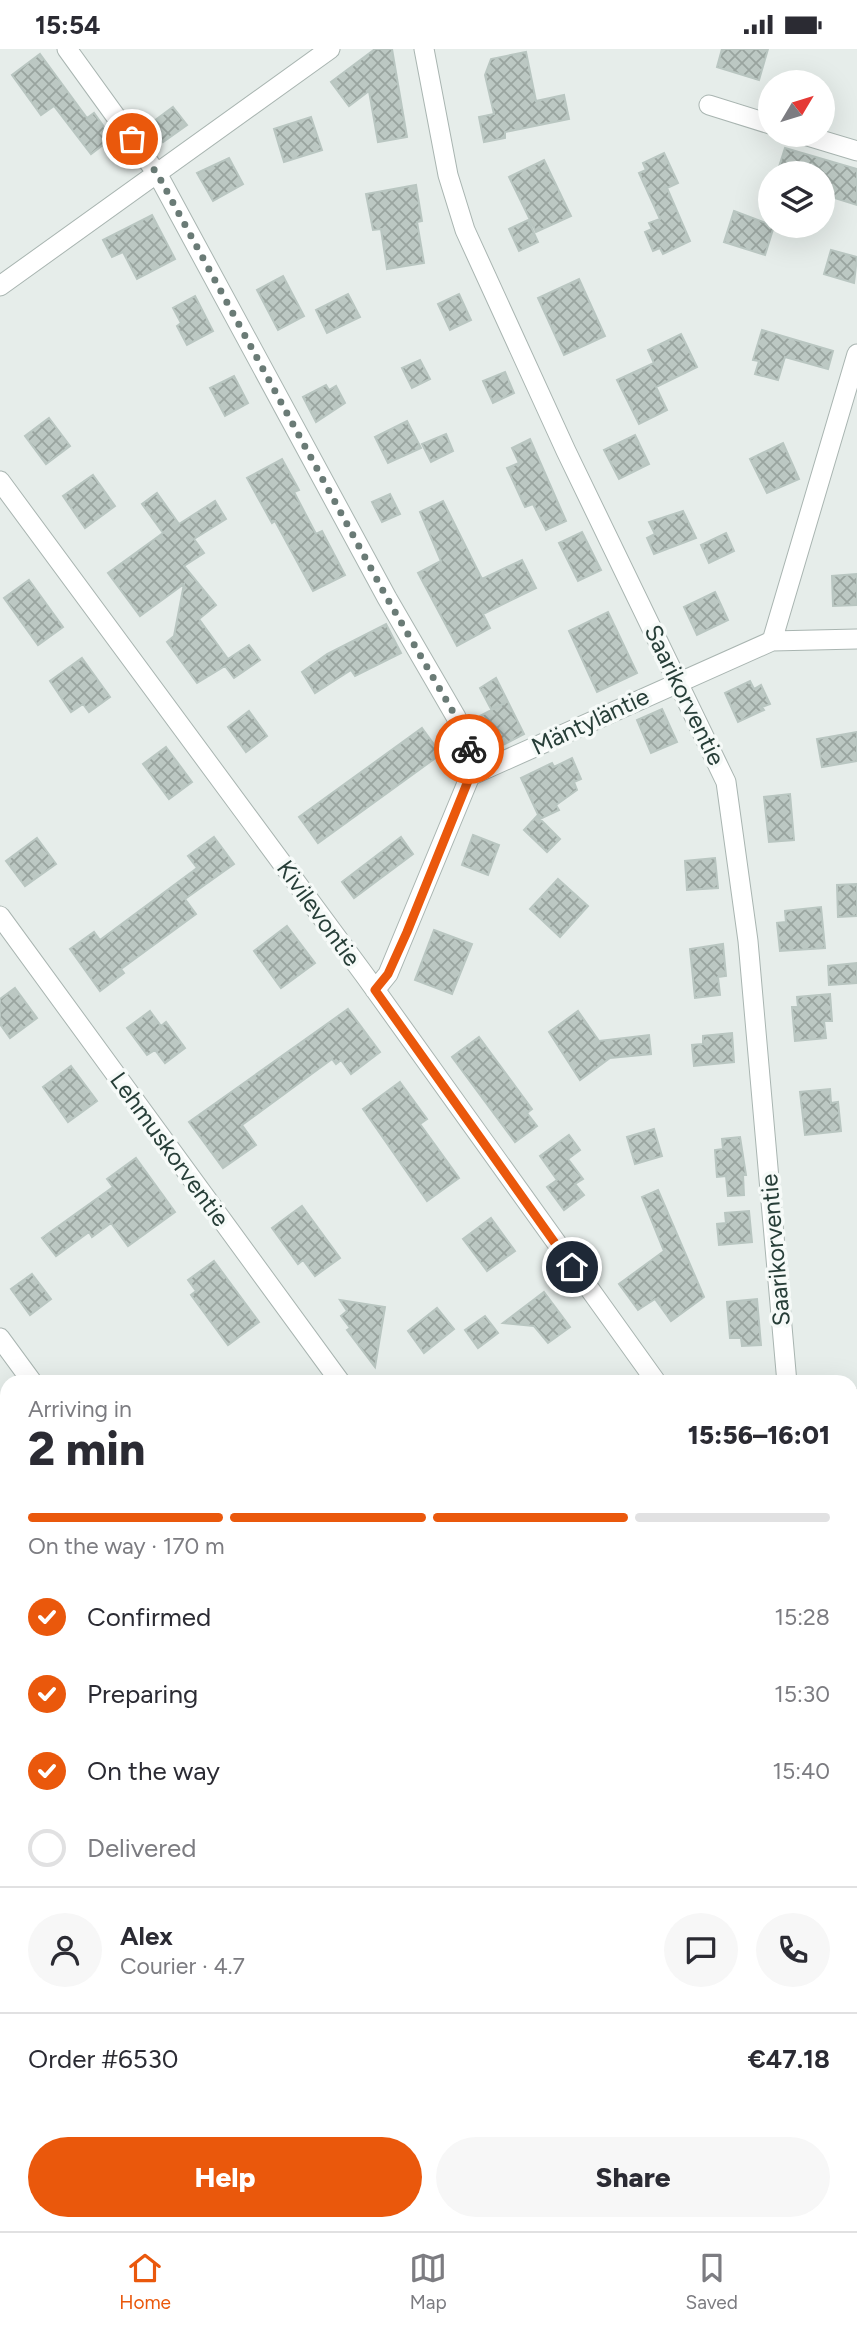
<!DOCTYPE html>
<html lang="en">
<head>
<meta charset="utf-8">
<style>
	:root { --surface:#fff; --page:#f7f7f7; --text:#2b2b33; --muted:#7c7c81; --line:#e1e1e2; --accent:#ea580c }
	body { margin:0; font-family:Figtree,sans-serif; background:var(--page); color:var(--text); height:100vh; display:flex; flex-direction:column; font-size:26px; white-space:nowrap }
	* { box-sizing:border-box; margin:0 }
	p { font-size:23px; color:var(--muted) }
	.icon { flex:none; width:38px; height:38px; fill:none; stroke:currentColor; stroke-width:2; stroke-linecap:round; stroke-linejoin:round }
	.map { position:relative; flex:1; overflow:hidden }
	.drawer { position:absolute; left:0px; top:1326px; width:858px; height:856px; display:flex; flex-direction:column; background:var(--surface); border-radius:21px 21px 0 0; box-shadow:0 7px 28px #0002 }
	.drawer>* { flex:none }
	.needle { width:46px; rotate:52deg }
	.tools { position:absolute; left:758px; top:21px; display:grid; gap:14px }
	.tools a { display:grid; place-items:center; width:77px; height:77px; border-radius:50%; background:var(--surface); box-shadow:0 7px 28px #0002; font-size:35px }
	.pin { position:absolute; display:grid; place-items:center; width:60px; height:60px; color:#fff; margin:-30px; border:4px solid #fff; border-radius:50%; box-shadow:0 2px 7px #0007 }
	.courier { position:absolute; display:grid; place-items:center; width:70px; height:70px; margin:-35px; border:5px solid #ea580c; border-radius:50%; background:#fff; color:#222; box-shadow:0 2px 9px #0007 }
	.headline em { font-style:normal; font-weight:800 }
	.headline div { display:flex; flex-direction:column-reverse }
	.headline { display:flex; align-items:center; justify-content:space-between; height:119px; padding:0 28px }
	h1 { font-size:46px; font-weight:800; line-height:52px }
	.bar { display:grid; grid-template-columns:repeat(4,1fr); gap:10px 7px; align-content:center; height:84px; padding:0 28px }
	.bar i { height:9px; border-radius:5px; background:var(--line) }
	.bar .current { background:var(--accent) }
	.bar p { grid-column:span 4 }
	.line { display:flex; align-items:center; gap:18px; padding:0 28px; border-top:2px solid var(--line) }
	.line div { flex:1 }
	.round { display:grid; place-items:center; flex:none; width:74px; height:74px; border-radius:37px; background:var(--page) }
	ol { padding:0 28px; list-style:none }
	li { display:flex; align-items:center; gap:21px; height:77px }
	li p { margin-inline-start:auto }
	li .icon { padding:7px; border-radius:50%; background:var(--accent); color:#fff; stroke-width:4 }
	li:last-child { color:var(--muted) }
	li i { width:38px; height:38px; border:4px solid var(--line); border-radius:50% }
	.primary-button { display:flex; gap:14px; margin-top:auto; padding:14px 28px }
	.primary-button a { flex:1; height:80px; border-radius:42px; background:var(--accent); color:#fff; font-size:28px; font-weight:800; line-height:80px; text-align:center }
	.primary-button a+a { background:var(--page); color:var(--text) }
	.status { display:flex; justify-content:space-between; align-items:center; height:49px; padding:0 35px; background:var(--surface); direction:ltr }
	.status svg { height:19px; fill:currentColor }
	.tab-bar { display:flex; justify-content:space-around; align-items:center; height:98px; border-top:2px solid var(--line); background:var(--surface); font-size:19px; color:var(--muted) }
	.tab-bar a { display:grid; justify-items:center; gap:4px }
	.tab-bar .current { color:var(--accent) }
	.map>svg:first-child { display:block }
	.grass { fill:url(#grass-dots) }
	.forest { fill:url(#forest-crowns) }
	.wetland { fill:url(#wetland-marsh) }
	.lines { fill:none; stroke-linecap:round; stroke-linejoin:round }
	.stream { stroke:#95c1cc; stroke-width:7 }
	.building { fill:url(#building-cross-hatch); stroke:#b9c6c1; stroke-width:2 }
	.street-casing { stroke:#a9b5b1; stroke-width:21 }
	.secondary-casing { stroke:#a3b5af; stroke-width:23 }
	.street { stroke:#fff; stroke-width:19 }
	.secondary { stroke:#fff; stroke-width:21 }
	.done { stroke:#6a7b76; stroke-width:7; stroke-dasharray:0 12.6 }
	.route { stroke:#ea580c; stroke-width:9 }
	.labels { text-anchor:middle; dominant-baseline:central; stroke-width:7; stroke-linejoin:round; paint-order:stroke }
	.street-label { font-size:24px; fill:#273e38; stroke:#f6faf8 }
</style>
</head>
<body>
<div class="status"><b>15:54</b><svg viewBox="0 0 49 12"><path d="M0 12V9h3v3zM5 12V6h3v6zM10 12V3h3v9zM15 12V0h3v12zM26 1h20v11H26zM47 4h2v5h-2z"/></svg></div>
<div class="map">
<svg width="857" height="2182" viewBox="0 0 857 2182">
	<defs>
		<pattern id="grass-dots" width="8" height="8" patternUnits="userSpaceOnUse" patternTransform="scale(1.75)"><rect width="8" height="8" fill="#c2dcca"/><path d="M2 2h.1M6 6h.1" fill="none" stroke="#a7beae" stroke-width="1.8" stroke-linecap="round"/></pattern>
		<pattern id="forest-crowns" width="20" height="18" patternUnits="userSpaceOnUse" patternTransform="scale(1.75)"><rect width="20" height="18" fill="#c2dcca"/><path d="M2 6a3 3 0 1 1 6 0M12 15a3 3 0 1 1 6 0" fill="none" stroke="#a7beae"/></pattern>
		<pattern id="wetland-marsh" width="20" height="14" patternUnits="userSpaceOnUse" patternTransform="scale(1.75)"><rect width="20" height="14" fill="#c2dcca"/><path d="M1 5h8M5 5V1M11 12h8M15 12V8" fill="none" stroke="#a7beae"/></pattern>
		<pattern id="building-cross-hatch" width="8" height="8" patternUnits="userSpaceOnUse" patternTransform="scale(1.75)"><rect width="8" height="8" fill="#bcc8c3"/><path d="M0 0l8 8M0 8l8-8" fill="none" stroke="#99a49f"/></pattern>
	</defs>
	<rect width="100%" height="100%" fill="#e6edea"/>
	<path class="grass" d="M7,1420V1527L0,1522V1426Z
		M851,2035L857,2042V2182H829L828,2175H850Z"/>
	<path class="forest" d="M850,1407H857V1919L850,1907Z
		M0,1700L7,1705V2175H170L0,2182Z
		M255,2175H638L643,2182H260Z"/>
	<path class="wetland" d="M0,1872H7V2175H568L572,2182H0Z"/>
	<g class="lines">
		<path class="stream" d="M0,1885L7,1896
			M0,2127L7,2128
			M0,2172L7,2162
			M352,2175L358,2182
			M42,2182L47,2175
			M89,2182L94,2175
			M136,2182L141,2175
			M320,2182L324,2175"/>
	</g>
	<path class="building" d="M375,0H392L407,88L378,93L369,42L349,57L331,33Z
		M722,0H768L759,31L717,18Z
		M526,3L536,52L564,46L569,70L505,83V89L484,93L479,68L494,65L485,26L491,10Z
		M40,5L87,69L94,64L112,89L91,105L54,57L41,66L12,26Z
		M173,58L187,76L163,93L150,75Z
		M311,68L322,101L284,113L274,80Z
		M785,99L857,120V156L822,145V124H777Z
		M664,104L678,134L667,139L690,192L663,205L660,199L653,202L645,183L652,180L649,174L660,170L639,124L646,121L643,114Z
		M229,109L243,135L213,152L197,124Z
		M544,111L571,167L536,183L509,128Z
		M416,136L422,172L417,173L424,214L387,220L381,180L373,181L366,145Z
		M734,162L774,177L765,206L724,193Z
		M152,166L175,210L137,230L123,203L112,208L103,191Z
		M528,171L538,193L519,202L509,180Z
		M831,201L857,208L854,234L824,225Z
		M283,227L304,267L278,281L257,241Z
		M579,230L605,287L564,306L538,249Z
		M348,245L360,268L327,284L316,261Z
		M459,245L471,271L450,281L438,255Z
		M195,247L213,282L187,296L177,277L181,274L173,259Z
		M762,281L833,302L828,320L785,308L778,331L755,325L759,312L753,311Z
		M681,285L697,318L656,338L667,361L639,375L617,331L654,314L648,301Z
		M420,311L430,330L412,339L402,319Z
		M505,323L514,344L493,354L483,332Z
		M234,327L248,354L225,367L210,339Z
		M326,336L329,341L336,337L345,354L316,373L303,348Z
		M49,369L70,397L46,415L25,387Z
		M407,372L421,399L388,414L375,388Z
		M446,385L453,402L431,413L422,395Z
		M635,386L649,415L619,430L604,401Z
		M530,390L566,472L546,481L533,455L525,458L507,419L519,414L512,399Z
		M783,394L799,430L767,444L750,410Z
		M282,410L299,441L294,443L316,485L322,482L345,526L313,542L275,472L272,474L247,429Z
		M93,426L115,457L85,479L63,447Z
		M157,444L179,475L215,452L226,470L194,490L204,504L184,517L216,556L199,570L228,610L249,596L260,611L234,629L225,617L197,634L167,593L174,587L184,535L140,567L108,524L163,484L142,455Z
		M390,445L400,465L382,473L372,453Z
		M443,452L482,530L522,511L536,539L483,565L490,579L457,597L418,524L441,512L420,463Z
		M683,462L696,489L654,505L647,489L655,485L649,473Z
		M582,483L601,521L578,532L559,494Z
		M726,484L734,502L709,514L701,496Z
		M857,525V556L833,557L832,527Z
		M29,531L63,578L38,596L4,549Z
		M715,543L728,571L697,586L684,558Z
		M608,563L637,624L597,643L569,582Z
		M386,575L401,604L355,627L351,621L315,644L302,623L327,605Z
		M82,609L110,648L89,663L83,655L71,663L50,632Z
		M496,629L524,685L497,699L480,667L505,654L491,660L480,639Z
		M750,632L754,640L761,636L770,655L762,658L764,661L738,673L725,644Z
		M662,660L677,693L651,704L637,671Z
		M249,662L267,687L246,703L228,678Z
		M422,679L441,705L318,794L299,768Z
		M857,683V712L822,718L817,690Z
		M166,698L192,733L169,750L143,715Z
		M572,709L581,730L574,733L577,741L556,756L559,761L540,770L521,729L552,714L554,718Z
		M790,745L794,791L769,793L764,748Z
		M537,767L560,790L547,803L524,781Z
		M473,786L499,796L488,826L462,816Z
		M214,788L234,815L185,850L196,865L121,920L124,924L100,942L70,900L94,883L100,891L197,819L188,807Z
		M401,788L413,805L354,849L342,833Z
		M37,789L56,815L25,837L6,812Z
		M715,809L718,839L687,841L685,812Z
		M558,830L588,857L560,888L530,860Z
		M857,835V867L838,868L837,836Z
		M821,858L825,899L780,902L777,874L786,873L785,862Z
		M287,877L315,914L281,939L254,902Z
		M434,881L472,895L452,945L415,931Z
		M723,895L726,927L718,928L720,946L695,949L690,900Z
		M857,914V934L829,936L828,917Z
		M15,939L37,969L10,989L0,975V950Z
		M830,945L832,972H824L826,989L795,992L792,958H798L797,948Z
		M348,960L380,1003L351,1025L341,1011L336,1015L332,1010L242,1076L256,1096L223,1119L189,1073Z
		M150,962L161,977L166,973L185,999L165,1014L155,1001L147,1006L127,979Z
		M578,962L599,992L649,986L651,1005L610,1009L580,1031L549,983Z
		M732,984L734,1013L694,1017L692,996L703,995V987Z
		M479,988L532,1060L527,1064L537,1077L515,1093L452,1008Z
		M71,1017L97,1052L68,1073L43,1038Z
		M400,1033L427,1070L420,1075L459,1129L427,1152L363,1060Z
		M830,1040L831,1054L838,1053L841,1082L805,1086L800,1043Z
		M654,1080L662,1107L635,1115L627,1088Z
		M569,1086L580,1101L568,1110L583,1130L575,1135L584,1146L564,1161L547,1138L557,1131L540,1107Z
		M740,1088L746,1126H743L744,1146L728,1147L726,1127L717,1128L715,1101L723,1100L722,1090Z
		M136,1109L175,1163L128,1197L111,1174L92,1188L89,1183L56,1207L42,1189L113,1138L107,1130Z
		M658,1141L704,1248L671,1272L655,1250L638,1261L619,1235L664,1202L642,1148Z
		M302,1157L340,1209L315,1227L303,1211L298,1215L272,1179Z
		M749,1162L752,1193L719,1196L717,1175L726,1174L725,1164Z
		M491,1169L515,1202L487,1222L463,1190Z
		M214,1212L259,1273L228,1296L191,1246L196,1242L188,1231Z
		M32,1225L51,1250L30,1266L11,1240Z
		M544,1243L570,1278L548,1294L534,1277L503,1274Z
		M757,1250L761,1296L742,1297L741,1289H730L727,1253Z
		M340,1251L385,1258L375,1318L347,1281L350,1279L341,1267L347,1262Z
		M437,1259L454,1280L424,1304L408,1282Z
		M485,1267L498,1284L478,1299L465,1281Z"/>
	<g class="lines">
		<defs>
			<path id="street" d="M67,0L158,126L387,549L456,668L471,705L470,727
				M424,0L448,126L465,181L566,402L726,733L748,892L787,1334
				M709,56L770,75
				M804,86L857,102
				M0,237L330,0
				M0,432L366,928L657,1334
				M772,592L857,305
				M0,867L341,1334
				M375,941L388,925L470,727L772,592L857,590
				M0,1289L33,1334
				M850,1349L857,1350
				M850,2003L857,2012"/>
			<path id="secondary" d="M0,1647L7,1651
				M698,2175L707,2182
				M754,2175L764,2182"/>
		</defs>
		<use href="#street" class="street-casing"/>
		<use href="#secondary" class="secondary-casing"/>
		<use href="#street" class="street"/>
		<use href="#secondary" class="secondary"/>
	</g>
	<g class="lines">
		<path class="done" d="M132,90L158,126L387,549L456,668L469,700"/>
		<path class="route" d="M469,700L470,727L407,883L388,925L375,941L572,1218"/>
	</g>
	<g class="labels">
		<g class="street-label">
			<text transform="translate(685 646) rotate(64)">Saarikorventie</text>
			<text transform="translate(590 672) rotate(-25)">Mäntyläntie</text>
			<text transform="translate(319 864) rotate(54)">Kivilevontie</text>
			<text transform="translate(170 1100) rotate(54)">Lehmuskorventie</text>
			<text transform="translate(775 1201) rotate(-95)">Saarikorventie</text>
		</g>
	</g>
</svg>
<div class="tools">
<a><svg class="needle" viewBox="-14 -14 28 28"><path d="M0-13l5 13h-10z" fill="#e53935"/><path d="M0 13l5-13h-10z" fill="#7c7c81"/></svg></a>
<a><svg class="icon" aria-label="layers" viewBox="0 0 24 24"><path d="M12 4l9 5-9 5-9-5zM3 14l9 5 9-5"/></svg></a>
</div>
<div class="pin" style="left:132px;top:90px;background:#ea580c"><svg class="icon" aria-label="bag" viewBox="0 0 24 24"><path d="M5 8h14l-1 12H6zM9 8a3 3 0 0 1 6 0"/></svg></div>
<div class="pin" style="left:572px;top:1218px;background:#1f2937"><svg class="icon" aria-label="home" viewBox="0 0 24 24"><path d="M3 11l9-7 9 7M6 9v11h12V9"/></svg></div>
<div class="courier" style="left:469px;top:700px"><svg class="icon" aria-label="bike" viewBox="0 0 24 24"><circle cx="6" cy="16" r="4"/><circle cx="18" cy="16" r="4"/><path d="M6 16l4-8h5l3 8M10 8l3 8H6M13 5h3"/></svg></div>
<section class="drawer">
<div class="headline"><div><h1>2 min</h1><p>Arriving in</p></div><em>15:56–16:01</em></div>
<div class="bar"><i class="current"></i><i class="current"></i><i class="current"></i><i></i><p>On the way · 170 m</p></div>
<ol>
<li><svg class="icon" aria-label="check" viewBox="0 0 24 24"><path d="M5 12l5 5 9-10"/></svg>Confirmed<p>15:28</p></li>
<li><svg class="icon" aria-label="check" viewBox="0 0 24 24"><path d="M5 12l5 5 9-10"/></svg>Preparing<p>15:30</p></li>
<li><svg class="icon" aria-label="check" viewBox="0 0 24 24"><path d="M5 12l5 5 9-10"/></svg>On the way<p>15:40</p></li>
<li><i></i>Delivered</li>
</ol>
<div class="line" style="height:126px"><a class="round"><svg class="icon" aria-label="person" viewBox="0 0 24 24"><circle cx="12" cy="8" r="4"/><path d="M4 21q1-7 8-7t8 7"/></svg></a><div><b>Alex</b><p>Courier · 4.7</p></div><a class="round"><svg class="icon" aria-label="chat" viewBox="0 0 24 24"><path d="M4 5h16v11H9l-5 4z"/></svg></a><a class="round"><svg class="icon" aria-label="phone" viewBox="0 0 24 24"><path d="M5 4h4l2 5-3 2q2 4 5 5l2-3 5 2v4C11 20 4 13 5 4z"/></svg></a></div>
<div class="line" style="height:91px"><div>Order #6530</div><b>€47.18</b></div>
<div class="primary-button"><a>Help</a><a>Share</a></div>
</section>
</div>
<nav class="tab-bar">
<a class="current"><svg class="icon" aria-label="home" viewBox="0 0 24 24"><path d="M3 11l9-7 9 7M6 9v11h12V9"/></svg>Home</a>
<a><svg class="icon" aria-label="map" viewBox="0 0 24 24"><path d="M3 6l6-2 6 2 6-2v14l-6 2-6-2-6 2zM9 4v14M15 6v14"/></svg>Map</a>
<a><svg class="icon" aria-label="saved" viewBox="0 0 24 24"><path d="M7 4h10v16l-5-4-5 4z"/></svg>Saved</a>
</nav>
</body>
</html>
